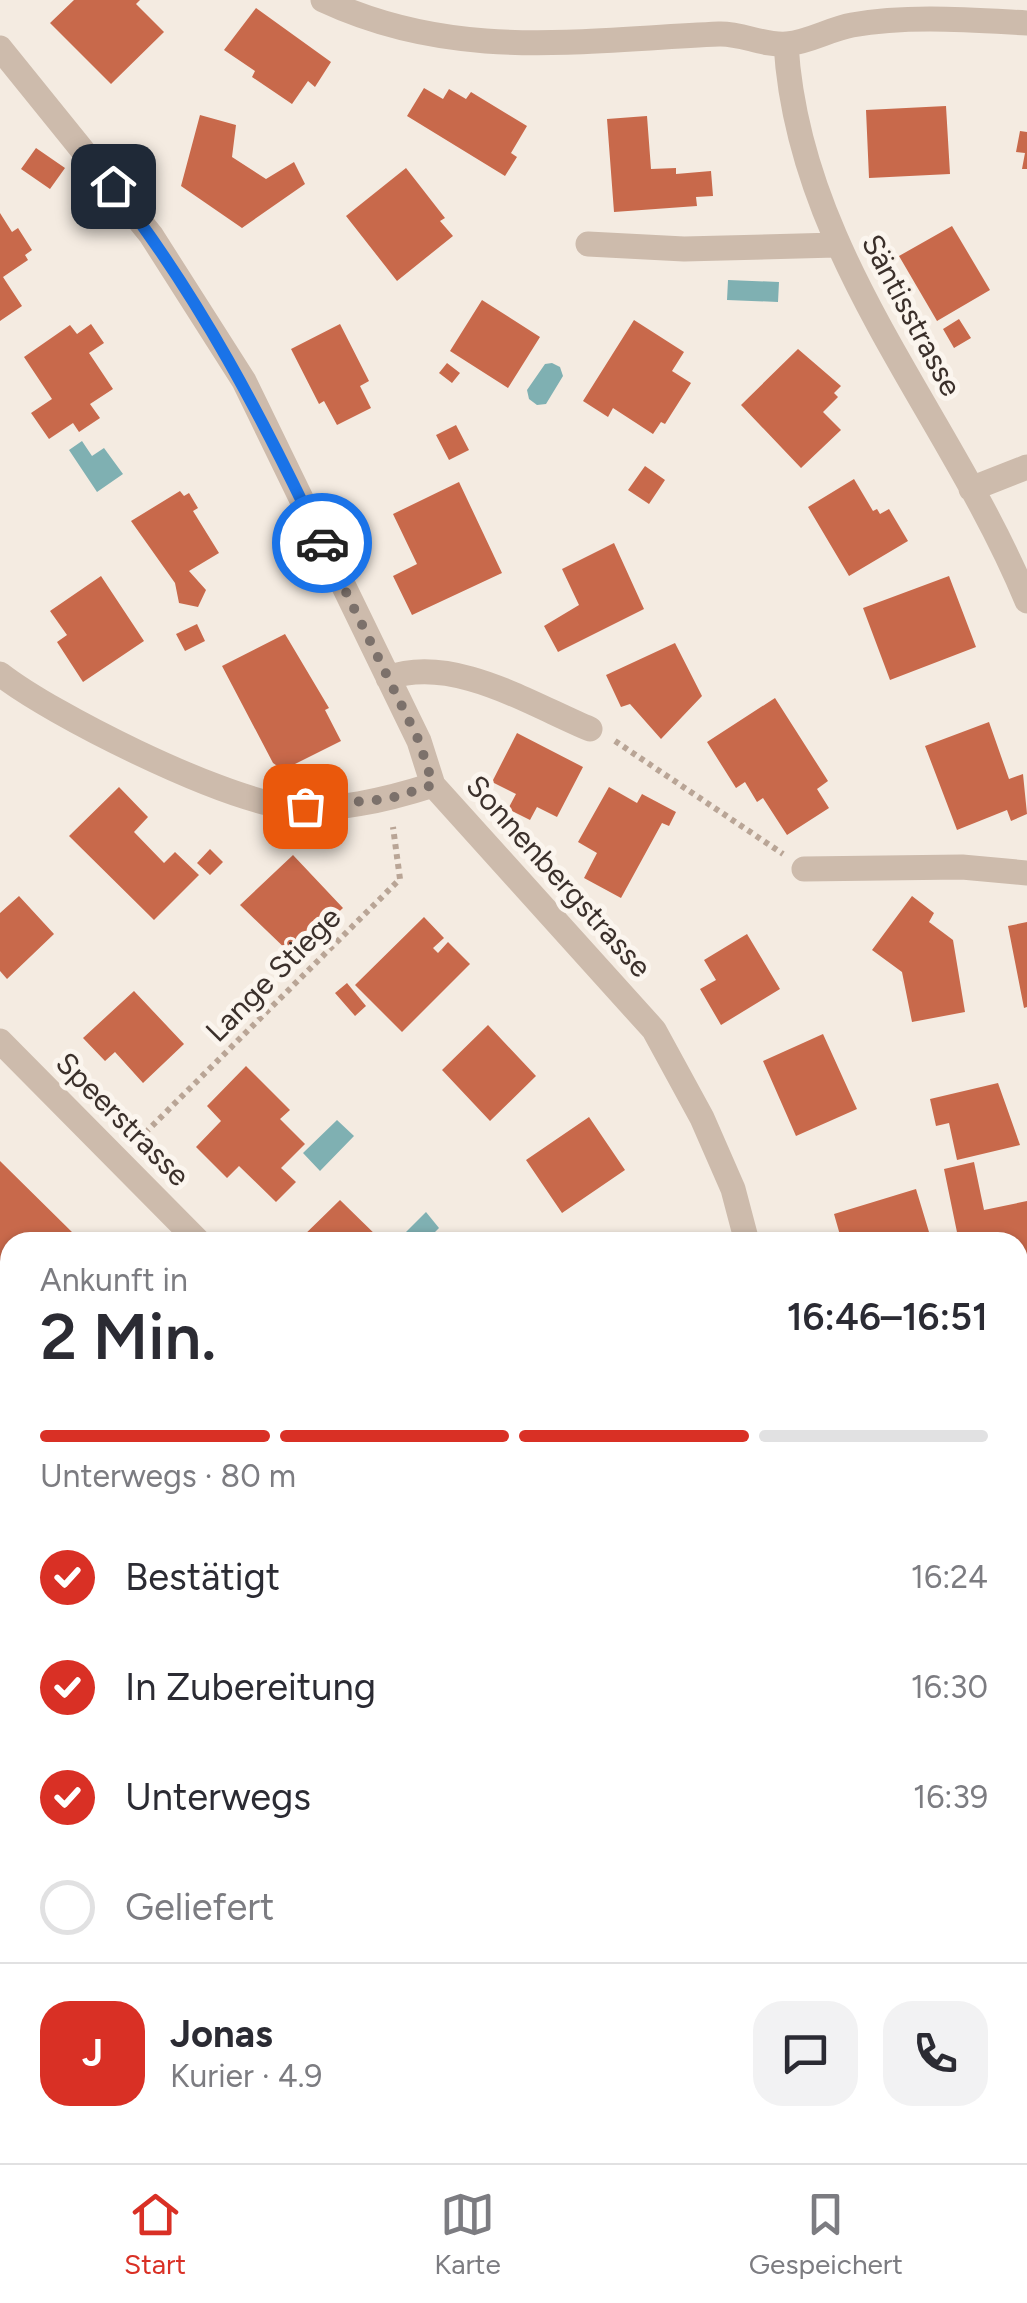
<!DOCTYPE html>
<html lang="de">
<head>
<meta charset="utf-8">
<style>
	:root { --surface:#fff; --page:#f2f2f3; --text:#2b2b33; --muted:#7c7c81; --line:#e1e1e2; --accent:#d93025 }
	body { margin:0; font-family:Figtree,sans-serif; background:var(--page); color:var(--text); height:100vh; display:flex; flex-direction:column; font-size:38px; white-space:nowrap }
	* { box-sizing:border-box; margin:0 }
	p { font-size:32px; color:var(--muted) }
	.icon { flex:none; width:55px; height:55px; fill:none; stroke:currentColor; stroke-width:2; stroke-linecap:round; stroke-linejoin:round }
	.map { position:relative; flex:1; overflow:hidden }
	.details { position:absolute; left:0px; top:1232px; width:1028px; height:932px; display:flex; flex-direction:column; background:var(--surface); border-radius:30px 30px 0 0; box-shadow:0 2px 8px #0004 }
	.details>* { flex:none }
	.pin { position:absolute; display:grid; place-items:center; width:85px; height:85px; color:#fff; margin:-42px; border-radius:20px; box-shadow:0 5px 15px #0006 }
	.courier { position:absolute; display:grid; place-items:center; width:100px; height:100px; margin:-50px; border:8px solid #1a73e8; border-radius:50%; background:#fff; color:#222; box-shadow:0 2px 12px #0007 }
	.headline em { font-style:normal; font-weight:600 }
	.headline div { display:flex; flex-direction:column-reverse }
	.headline { display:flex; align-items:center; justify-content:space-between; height:170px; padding:0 40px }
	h1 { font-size:65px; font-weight:600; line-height:75px }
	.bar { display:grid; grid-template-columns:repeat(4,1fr); gap:15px 10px; align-content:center; height:120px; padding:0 40px }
	.bar i { height:12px; border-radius:8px; background:var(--line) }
	.bar .on { background:var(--accent) }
	.bar p { grid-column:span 4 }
	.line { display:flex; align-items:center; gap:25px; padding:0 40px; border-top:2px solid var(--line) }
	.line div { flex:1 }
	.round { display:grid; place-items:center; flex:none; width:105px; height:105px; border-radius:30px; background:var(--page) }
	ol { padding:0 40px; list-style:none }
	li { display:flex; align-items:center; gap:30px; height:110px }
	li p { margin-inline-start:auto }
	li .icon { padding:10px; border-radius:50%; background:var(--accent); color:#fff; stroke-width:4 }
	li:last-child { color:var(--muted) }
	li i { width:55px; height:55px; border:5px solid var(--line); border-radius:50% }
	.dock { display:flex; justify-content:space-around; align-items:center; height:140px; border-top:2px solid var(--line); background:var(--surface); font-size:28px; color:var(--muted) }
	.dock a { display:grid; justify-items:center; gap:5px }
	.dock .on { color:var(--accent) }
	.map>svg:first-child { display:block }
	.water { fill:#7fb0b2 }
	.building { fill:#c8694b }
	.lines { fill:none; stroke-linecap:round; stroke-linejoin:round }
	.path { stroke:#b9a596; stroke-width:6; stroke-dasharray:5 5; stroke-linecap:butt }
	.minor { stroke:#cdbbac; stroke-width:25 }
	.done { stroke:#7c716b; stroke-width:10; stroke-dasharray:0 18 }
	.route { stroke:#1a73e8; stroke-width:12 }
	.labels { text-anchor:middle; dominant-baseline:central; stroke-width:10; stroke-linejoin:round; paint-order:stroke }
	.street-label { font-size:30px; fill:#3b302b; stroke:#fbf5ee }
</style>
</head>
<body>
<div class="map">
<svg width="1027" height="2163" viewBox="0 0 1027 2163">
	<rect width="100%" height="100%" fill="#f4ebe1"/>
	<path class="water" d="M728,280L779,282L778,302L727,300Z
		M552,363L560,367L563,376L546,404L537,405L529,399L527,390L545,364Z
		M82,441L92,456L104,448L123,474L97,492L69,450Z
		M337,1120L354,1136L320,1171L303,1153Z
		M426,1212L439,1228L425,1242H396Z"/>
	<path class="building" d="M74,0H140L136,4L164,32L111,84L50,23Z
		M256,8L331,62L315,87L308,81L292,104L252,77L255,71L224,50Z
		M424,88L443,99L449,89L466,99L471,92L527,126L511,153L517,157L505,176L407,116Z
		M946,106L950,174L869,178L866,110Z
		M200,115L236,125L232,157L266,179L294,162L305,184L242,228L181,186Z
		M647,116L651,169L676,168V174L711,171L713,196L696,197L697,206L614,212L607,119Z
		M1020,131L1027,132V169H1022L1025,153L1016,152Z
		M36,148L65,168L50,189L21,169Z
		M406,168L445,218L440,221L453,236L397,281L346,216Z
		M0,213L12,232L18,228L32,250L25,255L28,260L3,277L22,306L0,321Z
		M952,226L990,290L937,321L899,256Z
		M482,300L540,337L508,388L450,351Z
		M959,319L971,338L954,348L943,329Z
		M634,320L684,352L672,371L691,383L665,424L661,422L653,434L613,408L608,417L583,401Z
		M91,324L104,343L89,353L113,389L90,404L100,418L79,432L73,423L49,439L31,413L52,399L24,357L70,325L77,334Z
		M340,324L369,381L360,386L371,408L337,425L324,401L319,404L291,349Z
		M798,349L841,386L834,393L838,397L823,412L841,430L801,468L741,405Z
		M447,363L460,373L452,383L439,373Z
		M456,425L469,450L449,460L436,435Z
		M645,466L665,480L649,504L628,490Z
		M854,479L873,511L877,509L880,514L889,509L908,541L849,576L808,507Z
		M459,482L502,573L412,615L393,576L417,564L393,514Z
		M180,491L184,496L189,493L198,508L193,511L219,553L189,571L206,590L198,607L179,603L175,583L131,521Z
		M614,543L644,609L558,652L544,626L579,605L562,569Z
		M101,576L144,641L83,682L57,642L67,635L50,611Z
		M949,576L976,647L890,680L863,608Z
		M197,624L205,641L185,651L176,634Z
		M285,634L329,708L325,710L341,741L283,770L273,763L222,666Z
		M675,643L702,696L661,739L630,704L621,707L606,675Z
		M775,698L828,781L817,789L829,808L787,835L763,798L757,802L745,782L736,788L707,742Z
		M989,722L1009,779L1023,774L1027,814L1011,821L1007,810L957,830L925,746Z
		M517,733L583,767L557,817L537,807L530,820L508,809L516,794L492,782Z
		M119,787L148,817L134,832L164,863L175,852L199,875L154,920L69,836Z
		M609,787L637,803L642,794L676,812L669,826L662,823L621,898L584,878L597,853L578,842Z
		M210,849L223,862L210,875L197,863Z
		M293,855L343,908L292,955L240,905Z
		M19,896L54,934L7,979L0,971V913Z
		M912,896L934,913L929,922L953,940L965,1012L912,1022L902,972L872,950Z
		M424,917L444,938L433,948L438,953L448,942L470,964L402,1032L355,985Z
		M1027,922V1007L1024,1008L1008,926Z
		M747,934L780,989L721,1025L700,989L716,980L704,960Z
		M347,983L366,1006L355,1016L335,993Z
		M134,991L184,1044L143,1083L115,1052L105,1061L83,1038Z
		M488,1025L536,1076L490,1121L442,1070Z
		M823,1034L857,1109L796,1136L763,1061Z
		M246,1066L290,1110L280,1119L305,1144L281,1168L296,1182L276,1202L239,1166L227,1178L196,1147L221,1121L207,1106Z
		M998,1083L1020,1145L957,1160L949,1123L936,1126L930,1099Z
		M589,1117L625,1170L562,1213L526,1160Z
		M0,1161L75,1235L68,1242H10V1282L0,1272Z
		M974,1162L984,1210L1027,1201V1267L1018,1269V1242H959L944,1169Z
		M916,1189L932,1242H842L834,1214Z
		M340,1200L383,1242H297Z
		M1027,1325V1366H1025L1018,1327Z
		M10,1476V1609L0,1616V1482Z
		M10,1921V1952L0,1957V1925Z
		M1018,2125L1027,2133V2163H988L995,2155H1018Z
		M649,2155H746L742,2163H645Z"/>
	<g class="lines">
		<path class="path" d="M615,741L783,854
			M138,1140L400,879L393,827"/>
		<path class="minor" d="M323,0C456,62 579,40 719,34C741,33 764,46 787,44C809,42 830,29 852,25C908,15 971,20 1027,23
			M786,44C798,254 950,414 1027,601
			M0,48L151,235L244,381L419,741L433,785L654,1030L702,1118L733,1189L747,1242
			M588,244L684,249L836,245
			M971,489L1027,467
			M0,674C54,716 216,796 283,806C333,813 386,800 433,785
			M388,678C452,654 532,705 590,729
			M804,869L962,867L1027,873
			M0,1041L199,1242
			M1018,1285L1027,1284
			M0,1747L10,1766
			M1018,1837L1027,1844
			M1018,2046L1027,2052
			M0,2126L10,2132
			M94,2155H180
			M206,2155L310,2156L339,2163
			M486,2155L503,2163"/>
	</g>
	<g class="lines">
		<path class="done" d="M305,806L388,799L433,785L419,741L322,543"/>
		<path class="route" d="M113,186C200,298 262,417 322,543"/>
	</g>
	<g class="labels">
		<g class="street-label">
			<text transform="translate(912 315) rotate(62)">Säntisstrasse</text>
			<text transform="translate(559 876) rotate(48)">Sonnenbergstrasse</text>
			<text transform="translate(273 974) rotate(-45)">Lange Stiege</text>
			<text transform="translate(123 1119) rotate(45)">Speerstrasse</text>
		</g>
	</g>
</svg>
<div class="pin" style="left:305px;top:806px;background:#ea580c"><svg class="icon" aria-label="bag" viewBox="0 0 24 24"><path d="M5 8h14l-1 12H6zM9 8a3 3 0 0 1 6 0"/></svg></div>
<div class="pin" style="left:113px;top:186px;background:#1f2937"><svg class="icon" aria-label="home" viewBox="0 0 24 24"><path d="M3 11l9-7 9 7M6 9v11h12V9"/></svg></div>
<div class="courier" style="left:322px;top:543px"><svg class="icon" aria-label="car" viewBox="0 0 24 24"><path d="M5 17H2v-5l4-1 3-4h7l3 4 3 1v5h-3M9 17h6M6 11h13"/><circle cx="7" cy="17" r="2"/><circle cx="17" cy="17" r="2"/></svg></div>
<section class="details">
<div class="headline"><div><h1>2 Min.</h1><p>Ankunft in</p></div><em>16:46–16:51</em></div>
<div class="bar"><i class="on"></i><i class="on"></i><i class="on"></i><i></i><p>Unterwegs · 80 m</p></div>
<ol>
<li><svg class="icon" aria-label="check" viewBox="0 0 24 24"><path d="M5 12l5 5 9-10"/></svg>Bestätigt<p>16:24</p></li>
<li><svg class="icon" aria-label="check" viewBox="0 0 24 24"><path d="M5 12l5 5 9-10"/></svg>In Zubereitung<p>16:30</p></li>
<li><svg class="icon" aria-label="check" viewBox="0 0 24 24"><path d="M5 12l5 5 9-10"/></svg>Unterwegs<p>16:39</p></li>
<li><i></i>Geliefert</li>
</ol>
<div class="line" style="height:180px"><b class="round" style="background:var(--accent);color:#fff">J</b><div><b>Jonas</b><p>Kurier · 4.9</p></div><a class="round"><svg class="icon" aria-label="chat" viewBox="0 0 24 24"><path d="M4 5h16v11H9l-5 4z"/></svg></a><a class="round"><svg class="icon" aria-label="phone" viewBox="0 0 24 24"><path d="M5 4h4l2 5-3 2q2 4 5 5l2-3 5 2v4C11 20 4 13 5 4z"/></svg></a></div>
</section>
</div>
<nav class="dock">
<a class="on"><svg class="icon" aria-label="home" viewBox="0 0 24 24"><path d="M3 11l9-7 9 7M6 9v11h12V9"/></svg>Start</a>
<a><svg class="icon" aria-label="map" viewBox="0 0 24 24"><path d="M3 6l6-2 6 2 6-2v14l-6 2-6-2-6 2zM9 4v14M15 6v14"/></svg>Karte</a>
<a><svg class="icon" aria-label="saved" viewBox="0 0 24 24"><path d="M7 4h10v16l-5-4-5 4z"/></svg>Gespeichert</a>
</nav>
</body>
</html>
